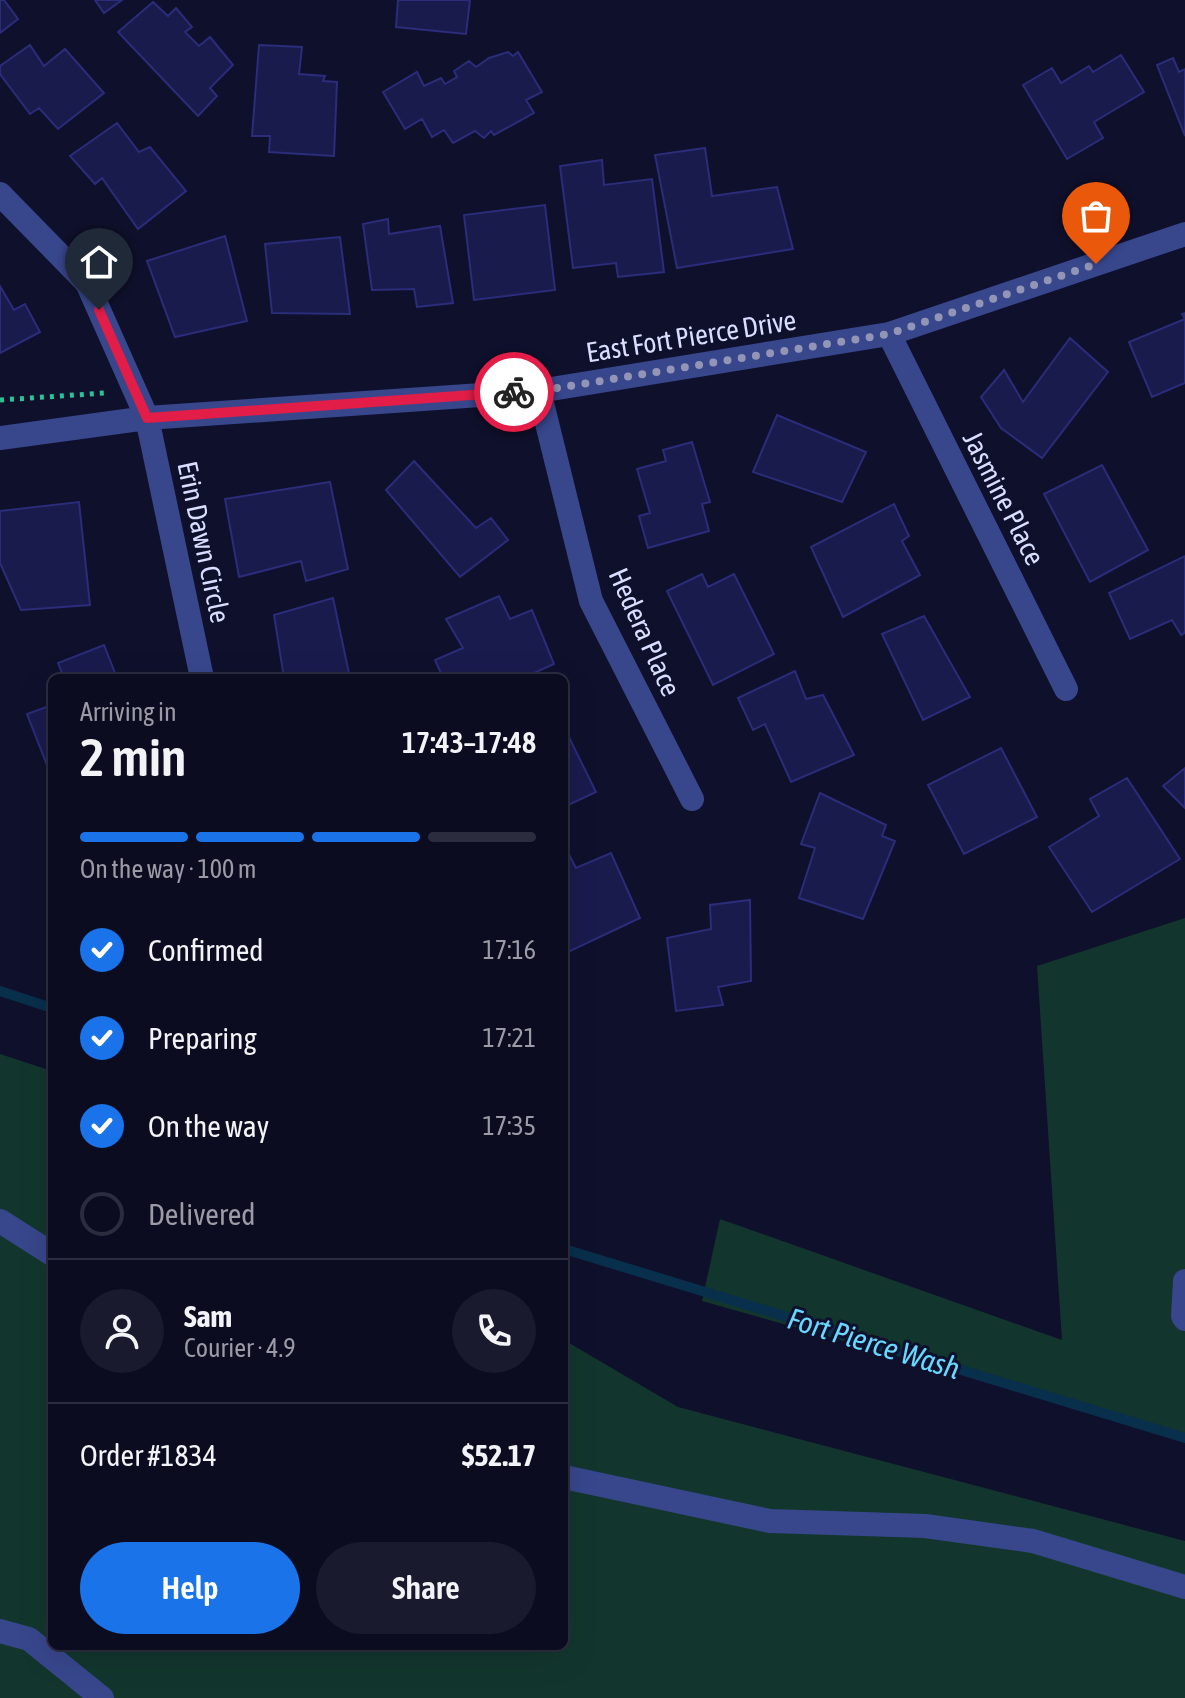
<!DOCTYPE html>
<html lang="en">
<head>
<meta charset="utf-8">
<style>
	:root { --surface:#0b0c20; --page:#191a2d; --text:#f1f3f6; --muted:#9a9ba5; --line:#2b2c3e; --accent:#1a73e8 }
	body { margin:0; font-family:"Asap Condensed",sans-serif; background:var(--page); color:var(--text); height:100vh; display:flex; flex-direction:column; font-size:30px; white-space:nowrap }
	* { box-sizing:border-box; margin:0 }
	p { font-size:26px; color:var(--muted) }
	.icon { flex:none; width:44px; height:44px; fill:none; stroke:currentColor; stroke-width:2; stroke-linecap:round; stroke-linejoin:round }
	.map { position:relative; flex:1; overflow:hidden }
	.side { position:absolute; left:48px; top:674px; width:520px; height:976px; display:flex; flex-direction:column; background:var(--surface); border-radius:12px; box-shadow:0 8px 32px #0002,0 0 0 2px var(--line) }
	.side>* { flex:none }
	.pin { position:absolute; display:grid; place-items:center; width:68px; height:68px; color:#fff; margin:-82px -34px; border-radius:50% 50% 50% 0; rotate:-45deg; box-shadow:0 0 8px #0007 }
	.pin .icon { rotate:45deg }
	.courier { position:absolute; display:grid; place-items:center; width:80px; height:80px; margin:-40px; border:6px solid #e11d48; border-radius:50%; background:#fff; color:#222; box-shadow:0 2px 10px #0007 }
	.summary em { font-style:normal; font-weight:600 }
	.summary div { display:flex; flex-direction:column-reverse }
	.summary { display:flex; align-items:center; justify-content:space-between; height:136px; padding:0 32px }
	h1 { font-size:52px; font-weight:600; line-height:60px }
	.bar { display:grid; grid-template-columns:repeat(4,1fr); gap:12px 8px; align-content:center; height:96px; padding:0 32px }
	.bar i { height:10px; border-radius:6px; background:var(--line) }
	.bar .on { background:var(--accent) }
	.bar p { grid-column:span 4 }
	.line { display:flex; align-items:center; gap:20px; padding:0 32px; border-top:2px solid var(--line) }
	.line div { flex:1 }
	.round { display:grid; place-items:center; flex:none; width:84px; height:84px; border-radius:42px; background:var(--page) }
	ol { padding:0 32px; list-style:none }
	li { display:flex; align-items:center; gap:24px; height:88px }
	li p { margin-inline-start:auto }
	li .icon { padding:8px; border-radius:50%; background:var(--accent); color:#fff; stroke-width:4 }
	li:last-child { color:var(--muted) }
	li i { width:44px; height:44px; border:4px solid var(--line); border-radius:50% }
	.button { display:flex; gap:16px; margin-top:auto; padding:16px 32px }
	.button a { flex:1; height:92px; border-radius:48px; background:var(--accent); color:#fff; font-size:32px; font-weight:600; line-height:92px; text-align:center }
	.button a+a { background:var(--page); color:var(--text) }
	.map>svg:first-child { display:block }
	.green { fill:#12362d }
	.lines { fill:none; stroke-linecap:round; stroke-linejoin:round }
	.stream { stroke:#082f4c; stroke-width:10 }
	.building { fill:#1a1b4d; stroke:#2b2c7a; stroke-width:2 }
	.path { stroke:#29c39a; stroke-width:5; stroke-dasharray:4 6; stroke-linecap:butt }
	.minor { stroke:#38468c; stroke-width:24 }
	.done { stroke:#9295b5; stroke-width:8; stroke-dasharray:0 14.4 }
	.route { stroke:#e11d48; stroke-width:10 }
	.labels { text-anchor:middle; dominant-baseline:central; stroke-width:6; stroke-linejoin:round; paint-order:stroke }
	.street-label { font-size:28px; fill:#d9ddff; stroke:#0f102b }
	.water-label { font-size:30px; font-style:italic; fill:#67d8ff; stroke:#0f102b }
</style>
</head>
<body>
<div class="map">
<svg width="1185" height="1698" viewBox="0 0 1185 1698">
	<rect width="100%" height="100%" fill="#0f102b"/>
	<path class="green" d="M1185,918V1437L702,1301L720,1219L1062,1340L1037,966Z
		M0,1054L52,1071V1646H564V1340L678,1407L1185,1541V1698H0Z"/>
	<g class="lines">
		<path class="stream" d="M0,991L52,1008
			M564,1249L1185,1438"/>
	</g>
	<path class="building" d="M0,0H4L18,19L0,33Z
		M95,0H122L104,13Z
		M398,0H470L466,34L396,27Z
		M153,2L168,16L176,8L192,27L185,32L199,46L210,37L233,65L210,88L217,96L198,116L118,32Z
		M30,45L44,66L65,49L104,93L58,129L39,108L30,114L0,74V66Z
		M259,45L302,47L299,74L325,76L323,81L337,82L334,156L269,152L270,136H252Z
		M508,52L513,56L518,52L542,92L526,100L534,113L494,135L491,131L484,138L475,131L453,143L444,130L432,137L422,119L405,129L383,92L417,72L424,86L441,78L445,84L457,77L454,71L469,61L476,67L489,58Z
		M1121,55L1144,92L1094,122L1103,138L1067,159L1023,85L1052,68L1061,83L1089,66L1093,72Z
		M1173,58L1179,72L1185,69V136L1157,65Z
		M117,123L139,152L150,147L186,191L138,229L102,178L95,184L70,156Z
		M705,148L712,196L777,187L793,249L677,268L655,155Z
		M602,160L604,185L652,179L664,272L618,277L616,263L573,268L560,166Z
		M545,205L555,290L474,300L464,215Z
		M388,219L389,234L440,226L453,303L417,307L414,289L372,290L363,224Z
		M225,236L247,321L175,337L147,261Z
		M340,237L350,314L272,313L265,244Z
		M0,286L14,310L25,304L40,332L0,353Z
		M1185,313V383L1152,397L1129,342L1185,319L1182,314Z
		M1070,338L1108,372L1042,458L1001,428L981,397L1004,370L1023,402Z
		M777,415L866,452L842,502L753,472Z
		M692,442L710,502L702,504L709,531L648,548L639,516L650,513L637,469L666,461L663,450Z
		M414,461L476,528L491,518L508,540L460,577L386,490Z
		M1102,465L1148,550L1090,582L1044,494Z
		M330,482L348,569L306,581L301,561L239,577L225,499Z
		M79,502L90,605L21,610L0,563V511Z
		M894,504L909,536L902,541L920,575L843,617L811,547Z
		M1185,556V633L1181,635L1172,620L1130,639L1109,593Z
		M702,574L708,587L734,574L774,654L713,685L667,591Z
		M499,596L510,619L532,610L554,664L523,678H443L435,660L463,648L446,619Z
		M333,598L350,678H284L274,615Z
		M924,616L970,697L923,720L882,634Z
		M104,645L117,678H64L58,663Z
		M795,671L806,699L823,695L854,755L791,782L765,724L753,730L738,698Z
		M52,705V778L27,714Z
		M564,727L596,792L564,807Z
		M1001,748L1037,817L964,854L928,785Z
		M1185,768V808L1163,786Z
		M1127,778L1180,859L1092,912L1049,847L1099,816L1090,799Z
		M820,793L886,825L882,836L895,841L863,919L799,898L815,848L801,844Z
		M564,845L576,868L611,853L640,918L566,953Z
		M750,900L751,981L718,987L723,1005L676,1011L667,938L711,929L710,905Z"/>
	<g class="lines">
		<path class="path" d="M0,400L105,393"/>
		<path class="minor" d="M0,194L87,283L147,418L202,678
			M889,334L1066,689
			M539,391L591,601L692,799
			M0,438L147,418L539,391L889,334L1185,234
			M0,1221L52,1254
			M1185,1281L1183,1316L1185,1319
			M564,1477L770,1521L925,1526L1033,1541L1185,1587
			M0,1631L29,1639L102,1698"/>
	</g>
	<g class="lines">
		<path class="done" d="M514,392L539,391L889,334L1096,264"/>
		<path class="route" d="M99,310L147,418L514,392"/>
	</g>
	<g class="labels">
		<g class="street-label">
			<text transform="translate(691 336) rotate(-9)">East Fort Pierce Drive</text>
			<text transform="translate(1004 498) rotate(63)">Jasmine Place</text>
			<text transform="translate(204 542) rotate(78)">Erin Dawn Circle</text>
			<text transform="translate(645 632) rotate(66)">Hedera Place</text>
		</g>
		<g class="water-label">
			<text transform="translate(874 1343) rotate(17)">Fort Pierce Wash</text>
		</g>
	</g>
</svg>
<div class="pin" style="left:1096px;top:264px;background:#ea580c"><svg class="icon" aria-label="bag" viewBox="0 0 24 24"><path d="M5 8h14l-1 12H6zM9 8a3 3 0 0 1 6 0"/></svg></div>
<div class="pin" style="left:99px;top:310px;background:#1f2937"><svg class="icon" aria-label="home" viewBox="0 0 24 24"><path d="M3 11l9-7 9 7M6 9v11h12V9"/></svg></div>
<div class="courier" style="left:514px;top:392px"><svg class="icon" aria-label="bike" viewBox="0 0 24 24"><circle cx="6" cy="16" r="4"/><circle cx="18" cy="16" r="4"/><path d="M6 16l4-8h5l3 8M10 8l3 8H6M13 5h3"/></svg></div>
<section class="side">
<div class="summary"><div><h1>2 min</h1><p>Arriving in</p></div><em>17:43–17:48</em></div>
<div class="bar"><i class="on"></i><i class="on"></i><i class="on"></i><i></i><p>On the way · 100 m</p></div>
<ol>
<li><svg class="icon" aria-label="check" viewBox="0 0 24 24"><path d="M5 12l5 5 9-10"/></svg>Confirmed<p>17:16</p></li>
<li><svg class="icon" aria-label="check" viewBox="0 0 24 24"><path d="M5 12l5 5 9-10"/></svg>Preparing<p>17:21</p></li>
<li><svg class="icon" aria-label="check" viewBox="0 0 24 24"><path d="M5 12l5 5 9-10"/></svg>On the way<p>17:35</p></li>
<li><i></i>Delivered</li>
</ol>
<div class="line" style="height:144px"><a class="round"><svg class="icon" aria-label="person" viewBox="0 0 24 24"><circle cx="12" cy="8" r="4"/><path d="M4 21q1-7 8-7t8 7"/></svg></a><div><b>Sam</b><p>Courier · 4.9</p></div><a class="round"><svg class="icon" aria-label="phone" viewBox="0 0 24 24"><path d="M5 4h4l2 5-3 2q2 4 5 5l2-3 5 2v4C11 20 4 13 5 4z"/></svg></a></div>
<div class="line" style="height:104px"><div>Order #1834</div><b>$52.17</b></div>
<div class="button"><a>Help</a><a>Share</a></div>
</section>
</div>
</body>
</html>
